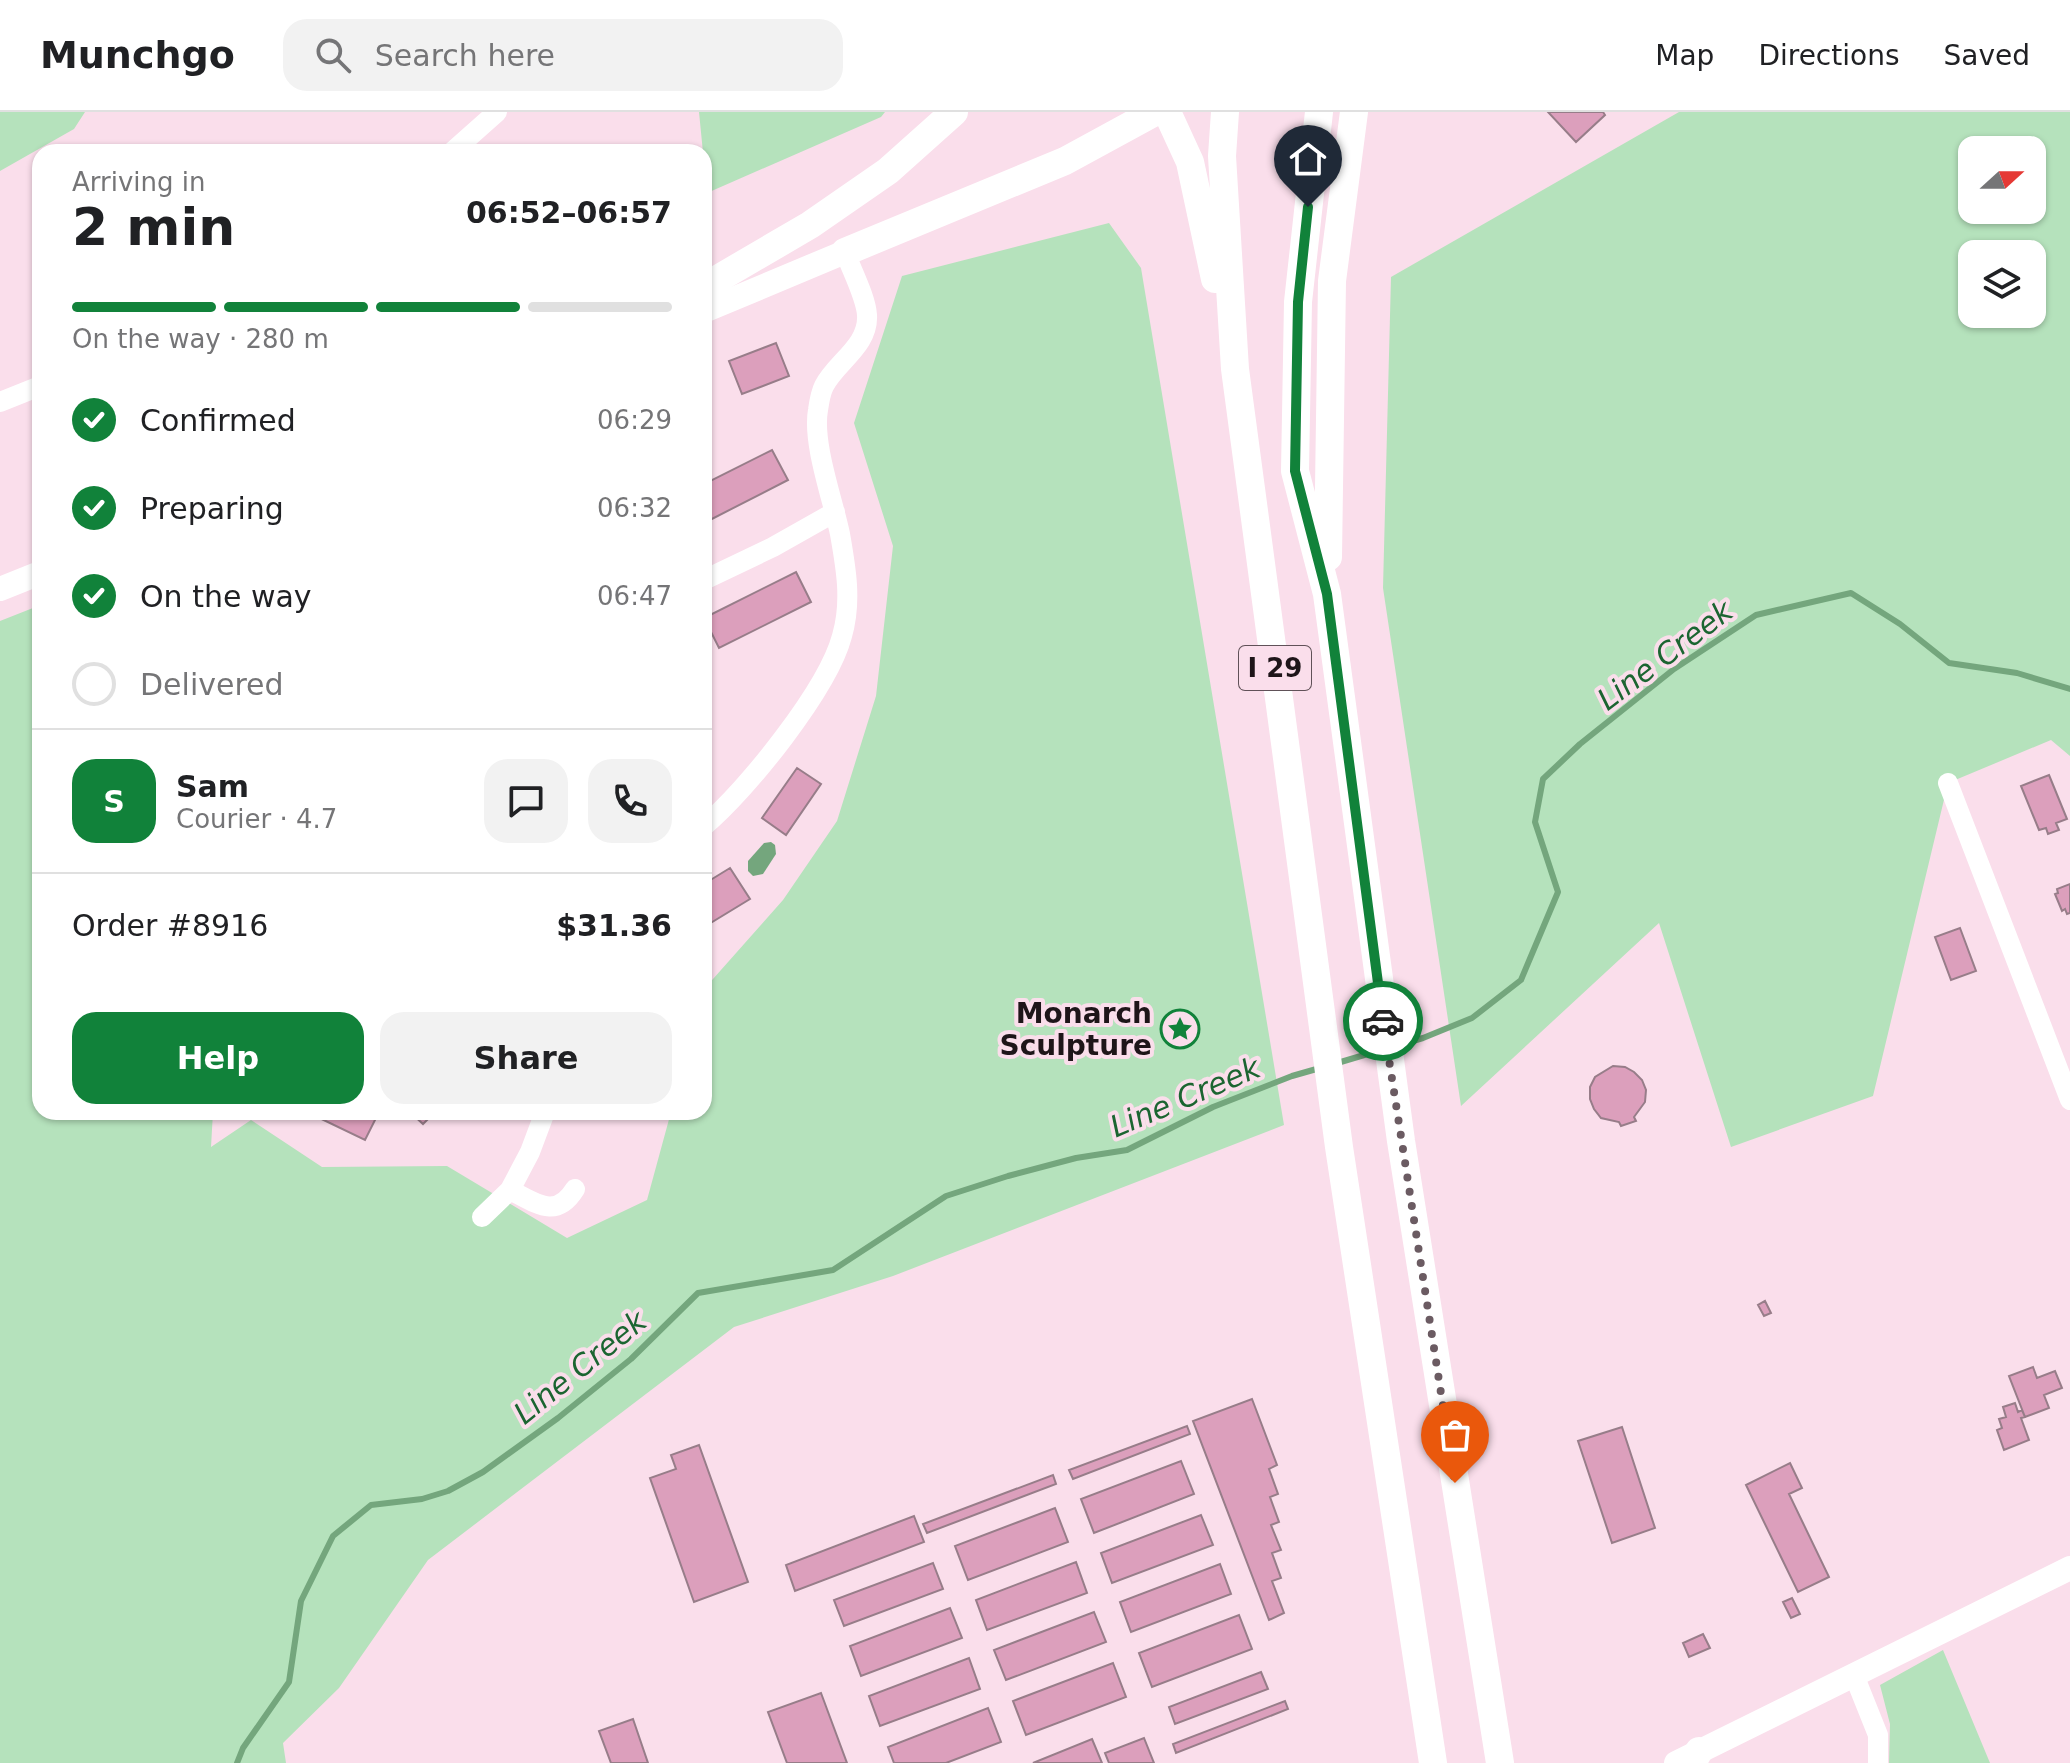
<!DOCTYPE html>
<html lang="en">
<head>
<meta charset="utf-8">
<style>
	:root { --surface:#fff; --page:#f2f2f2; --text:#202124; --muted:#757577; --line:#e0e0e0; --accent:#11823a }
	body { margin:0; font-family:"DejaVu Sans",sans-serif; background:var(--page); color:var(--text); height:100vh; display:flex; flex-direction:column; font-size:30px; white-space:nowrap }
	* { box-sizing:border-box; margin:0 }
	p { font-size:26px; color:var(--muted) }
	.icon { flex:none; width:44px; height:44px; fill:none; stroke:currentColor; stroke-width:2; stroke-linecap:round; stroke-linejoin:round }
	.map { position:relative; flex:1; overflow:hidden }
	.side { position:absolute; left:32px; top:32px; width:680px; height:976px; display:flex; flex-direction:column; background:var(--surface); border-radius:24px; box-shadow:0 2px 6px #0004 }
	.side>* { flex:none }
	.needle { width:52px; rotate:69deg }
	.controls { position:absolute; left:1958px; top:24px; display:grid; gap:16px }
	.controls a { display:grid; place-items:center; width:88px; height:88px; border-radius:16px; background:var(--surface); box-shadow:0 2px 6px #0004; font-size:40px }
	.pin { position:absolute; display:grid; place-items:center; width:68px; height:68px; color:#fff; margin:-82px -34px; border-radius:50% 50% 50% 0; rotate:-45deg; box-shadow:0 0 8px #0007 }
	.pin .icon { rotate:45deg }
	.courier { position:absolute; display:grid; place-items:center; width:80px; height:80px; margin:-40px; border:6px solid #11823a; border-radius:50%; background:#fff; color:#222; box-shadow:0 2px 10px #0007 }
	.overview em { font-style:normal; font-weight:800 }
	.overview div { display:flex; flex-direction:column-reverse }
	.overview { display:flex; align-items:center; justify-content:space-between; height:136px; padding:0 40px }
	h1 { font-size:52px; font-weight:800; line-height:60px }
	.bar { display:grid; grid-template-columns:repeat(4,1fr); gap:12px 8px; align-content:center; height:96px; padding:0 40px }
	.bar i { height:10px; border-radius:6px; background:var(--line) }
	.bar .selected { background:var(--accent) }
	.bar p { grid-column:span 4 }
	.line { display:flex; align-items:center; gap:20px; padding:0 40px; border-top:2px solid var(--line) }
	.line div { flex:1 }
	.round { display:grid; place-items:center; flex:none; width:84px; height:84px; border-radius:24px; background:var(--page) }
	ol { padding:0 40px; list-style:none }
	li { display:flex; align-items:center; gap:24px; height:88px }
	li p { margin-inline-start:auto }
	li .icon { padding:8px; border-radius:50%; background:var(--accent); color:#fff; stroke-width:4 }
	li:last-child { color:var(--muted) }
	li i { width:44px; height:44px; border:4px solid var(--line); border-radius:50% }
	.button { display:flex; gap:16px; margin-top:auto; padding:16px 40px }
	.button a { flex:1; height:92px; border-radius:24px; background:var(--accent); color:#fff; font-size:32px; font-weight:800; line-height:92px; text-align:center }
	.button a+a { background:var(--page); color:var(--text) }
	header { display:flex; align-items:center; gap:48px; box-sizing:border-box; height:112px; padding:0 40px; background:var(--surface); border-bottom:2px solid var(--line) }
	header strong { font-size:38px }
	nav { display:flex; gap:44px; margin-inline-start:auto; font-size:28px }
	.search { width:560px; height:72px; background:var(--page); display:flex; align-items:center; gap:20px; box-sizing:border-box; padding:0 28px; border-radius:24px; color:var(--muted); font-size:30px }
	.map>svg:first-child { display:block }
	.green { fill:#b5e2bc; fill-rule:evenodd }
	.water { fill:#74a67d }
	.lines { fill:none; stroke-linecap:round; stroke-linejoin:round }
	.stream { stroke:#74a67d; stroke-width:6 }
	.building { fill:#dc9fbc; stroke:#977d89; stroke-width:2 }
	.minor { stroke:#fff; stroke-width:20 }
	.major { stroke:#fff; stroke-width:24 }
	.highway { stroke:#fff; stroke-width:28 }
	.done { stroke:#6b5b62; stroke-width:8; stroke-dasharray:0 14.4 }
	.route { stroke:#11823a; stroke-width:10 }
	.labels { text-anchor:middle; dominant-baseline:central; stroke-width:8; stroke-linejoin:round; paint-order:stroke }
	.shield { fill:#fadeeb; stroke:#605158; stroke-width:2 }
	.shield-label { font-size:26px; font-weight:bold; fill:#1e1519 }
	.poi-label { font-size:28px; font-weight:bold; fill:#1e1519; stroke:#fadeeb; text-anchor:end }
	.water-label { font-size:30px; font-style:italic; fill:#1b6531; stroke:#fadeeb }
</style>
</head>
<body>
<header>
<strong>Munchgo</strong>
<div class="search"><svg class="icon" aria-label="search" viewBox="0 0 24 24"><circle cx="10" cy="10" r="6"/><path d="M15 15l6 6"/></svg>Search here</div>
<nav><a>Map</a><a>Directions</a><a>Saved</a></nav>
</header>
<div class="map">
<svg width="2070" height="1651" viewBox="0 0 2070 1651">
	<rect width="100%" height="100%" fill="#fadeeb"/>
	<path class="green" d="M0,0H85L74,17L0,59Z
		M699,0H885L881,5L707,81Z
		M1679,0H2070V644L2051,628L1948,671L1873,984L1731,1035L1659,811L1461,994L1383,476L1391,165ZM1972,38H2032V98H1972ZM1972,142H2032V202H1972Z
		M1109,111L1141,156L1284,1013L893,1164L734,1215L428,1448L339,1576L283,1631L286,1651H0V509L38,494L40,498V1000H213L211,1035L251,1008L322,1055L447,1054L567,1126L647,1088L671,1000H704L705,876L783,788L837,709L876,584L893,434L854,311L902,164Z
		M1943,1538L1990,1651H1889L1890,1612L1880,1573Z"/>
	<path class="water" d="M771,730L775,733L776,742L763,762L753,764L748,759V749L764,731Z"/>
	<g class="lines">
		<path class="stream" d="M1396,934L1423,926L1472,906L1521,868L1558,780L1535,710L1543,667L1580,632L1674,557L1756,503L1851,481L1900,512L1949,551L2017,561L2070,577
			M1334,952L1381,938
			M237,1651L243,1636L289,1570L301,1489L333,1424L371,1393L422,1387L448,1379L483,1360L558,1306L631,1247L698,1181L833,1158L946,1084L1008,1064L1076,1046L1127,1038L1213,995L1292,964L1320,956"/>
	</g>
	<path class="building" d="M1548,0H1603L1605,3L1576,30Z
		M776,231L789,264L742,282L729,249Z
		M772,338L788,368L704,411V372Z
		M796,460L811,490L719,536L704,506Z
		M797,656L821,672L786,723L762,706Z
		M2049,663L2067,707L2056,711L2059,718L2048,722L2046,716L2039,718L2021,674Z
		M730,756L750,787L704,815V772Z
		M2070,772V801L2067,802L2065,797L2062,799L2055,782L2058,781L2057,777Z
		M1960,816L1976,859L1951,868L1935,825Z
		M1613,954L1625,955L1634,960L1642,968L1646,978L1645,990L1634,1005L1636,1009L1621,1014L1619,1010L1601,1006L1594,997L1590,987V975L1595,965Z
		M307,1000H379L365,1028Z
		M410,1000H435L423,1012Z
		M1765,1189L1771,1201L1764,1204L1758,1193Z
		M2033,1255L2037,1266L2055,1259L2062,1276L2044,1283L2049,1296L2025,1305L2009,1264Z
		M1252,1287L1277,1353L1269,1357L1278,1382L1270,1385L1279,1410L1271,1413L1281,1438L1272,1441L1281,1466L1272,1469L1284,1501L1269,1508L1193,1309Z
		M2015,1291L2018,1300L2022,1298L2025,1305L2021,1306L2029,1328L2004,1338L1997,1318L2002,1316L1999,1307L2006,1305L2003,1295Z
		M1187,1314L1190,1322L1073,1367L1069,1358Z
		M1622,1315L1655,1416L1612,1431L1578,1329Z
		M699,1333L748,1470L694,1490L650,1366L676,1357L671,1343Z
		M1181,1349L1194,1382L1094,1421L1081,1387Z
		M1790,1351L1802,1376L1789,1382L1829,1465L1798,1480L1746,1373Z
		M1053,1363L1056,1372L927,1421L923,1412Z
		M1055,1396L1068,1430L968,1468L955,1434Z
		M1201,1403L1213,1433L1112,1471L1101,1441Z
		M914,1404L924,1430L795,1479L786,1453Z
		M1076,1450L1087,1481L987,1518L976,1488Z
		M933,1451L943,1477L844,1514L834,1488Z
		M1220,1452L1231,1482L1131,1520L1120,1490Z
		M1792,1486L1800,1502L1791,1506L1783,1490Z
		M950,1496L962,1526L861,1564L850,1534Z
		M1094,1500L1106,1530L1006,1568L994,1538Z
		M1239,1503L1252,1537L1152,1575L1139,1541Z
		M1703,1522L1710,1536L1689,1545L1683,1531Z
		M969,1546L980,1577L880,1614L869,1584Z
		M1113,1551L1126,1585L1026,1623L1013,1589Z
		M1261,1560L1268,1577L1175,1612L1169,1595Z
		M821,1581L847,1651H787L768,1600Z
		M1285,1589L1288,1597L1176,1641L1173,1632Z
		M988,1596L1001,1630L946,1651H894L888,1635Z
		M633,1607L648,1651H611L599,1619Z
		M1144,1626L1154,1651H1109L1105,1641Z
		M1092,1627L1102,1651H1033Z"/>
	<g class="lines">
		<path class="minor" d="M452,40L497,0
			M0,290L40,274
			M704,468L773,435L835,400
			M1948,671L2070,988
			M704,714C747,678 828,577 842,524C852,490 846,456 840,422C833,388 812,331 818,298C819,291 821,280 824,274C836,250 869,234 867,203C866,185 851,157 845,140
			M510,1078C536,1091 556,1108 575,1077
			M482,1105L510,1078L530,1040L545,1000
			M1854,1563L1878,1623V1651"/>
		<path class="major" d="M704,199L845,140
			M0,477L40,461
			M1676,1651L2070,1456"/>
		<path class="highway" d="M1167,0L1190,50L1215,167
			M1225,0L1222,44L1235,257L1339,1035L1433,1651
			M1319,0L1298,190L1295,359L1327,482L1401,1029L1500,1651
			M845,140L1065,49L1155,0
			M704,175L810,113L888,59L954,0
			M1328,445L1332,169L1354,0
			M1692,1651L1699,1639"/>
	</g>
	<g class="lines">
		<path class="done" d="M1383,909L1455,1371"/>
		<path class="route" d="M1308,95L1298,190L1295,359L1327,482L1383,909"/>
	</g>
	<defs>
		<symbol id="sight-ring" viewBox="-11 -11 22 22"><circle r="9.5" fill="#fadeeb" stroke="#11823a" stroke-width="1.5"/><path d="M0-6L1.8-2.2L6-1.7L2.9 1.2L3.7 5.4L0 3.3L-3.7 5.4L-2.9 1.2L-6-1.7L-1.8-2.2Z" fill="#11823a"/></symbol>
	</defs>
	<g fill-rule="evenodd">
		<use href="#sight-ring" x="1158" y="895" width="44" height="44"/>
	</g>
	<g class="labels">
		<rect class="shield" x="1239" y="534" width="72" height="44" rx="6"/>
		<g class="shield-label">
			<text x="1275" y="556">I 29</text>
		</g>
		<g class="poi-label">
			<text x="1152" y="901">Monarch<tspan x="1152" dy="32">Sculpture</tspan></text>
		</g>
		<g class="water-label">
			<text transform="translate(1665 543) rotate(-37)">Line Creek</text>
			<text transform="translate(1185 985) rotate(-23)">Line Creek</text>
			<text transform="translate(580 1255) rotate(-39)">Line Creek</text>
		</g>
	</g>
</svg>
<div class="controls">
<a><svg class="needle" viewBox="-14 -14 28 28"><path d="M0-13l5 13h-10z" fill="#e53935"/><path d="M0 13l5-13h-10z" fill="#757577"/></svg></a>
<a><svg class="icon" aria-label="layers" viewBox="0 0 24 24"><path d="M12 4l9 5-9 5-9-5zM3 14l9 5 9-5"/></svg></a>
</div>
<div class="pin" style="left:1455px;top:1371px;background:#ea580c"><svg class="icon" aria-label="bag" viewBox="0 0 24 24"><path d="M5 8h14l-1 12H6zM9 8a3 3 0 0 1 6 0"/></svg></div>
<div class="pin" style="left:1308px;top:95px;background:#1f2937"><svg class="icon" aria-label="home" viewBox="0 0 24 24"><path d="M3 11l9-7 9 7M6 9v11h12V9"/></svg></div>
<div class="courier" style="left:1383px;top:909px"><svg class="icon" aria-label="car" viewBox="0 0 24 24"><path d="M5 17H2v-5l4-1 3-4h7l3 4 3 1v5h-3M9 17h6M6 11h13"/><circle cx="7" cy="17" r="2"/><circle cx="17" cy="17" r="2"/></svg></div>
<section class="side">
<div class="overview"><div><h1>2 min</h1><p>Arriving in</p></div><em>06:52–06:57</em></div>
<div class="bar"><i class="selected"></i><i class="selected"></i><i class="selected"></i><i></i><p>On the way · 280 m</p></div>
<ol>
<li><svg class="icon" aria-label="check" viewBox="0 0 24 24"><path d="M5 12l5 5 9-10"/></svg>Confirmed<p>06:29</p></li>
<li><svg class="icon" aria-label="check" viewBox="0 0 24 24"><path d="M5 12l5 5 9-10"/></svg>Preparing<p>06:32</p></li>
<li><svg class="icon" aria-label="check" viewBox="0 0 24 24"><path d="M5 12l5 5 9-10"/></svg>On the way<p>06:47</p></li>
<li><i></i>Delivered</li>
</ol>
<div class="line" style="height:144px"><b class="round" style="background:var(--accent);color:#fff">S</b><div><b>Sam</b><p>Courier · 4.7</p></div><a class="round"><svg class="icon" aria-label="chat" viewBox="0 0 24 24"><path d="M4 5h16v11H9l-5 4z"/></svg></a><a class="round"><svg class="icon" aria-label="phone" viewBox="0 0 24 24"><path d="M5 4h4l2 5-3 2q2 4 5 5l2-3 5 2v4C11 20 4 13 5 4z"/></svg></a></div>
<div class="line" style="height:104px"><div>Order #8916</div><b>$31.36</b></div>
<div class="button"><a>Help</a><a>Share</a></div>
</section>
</div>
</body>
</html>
